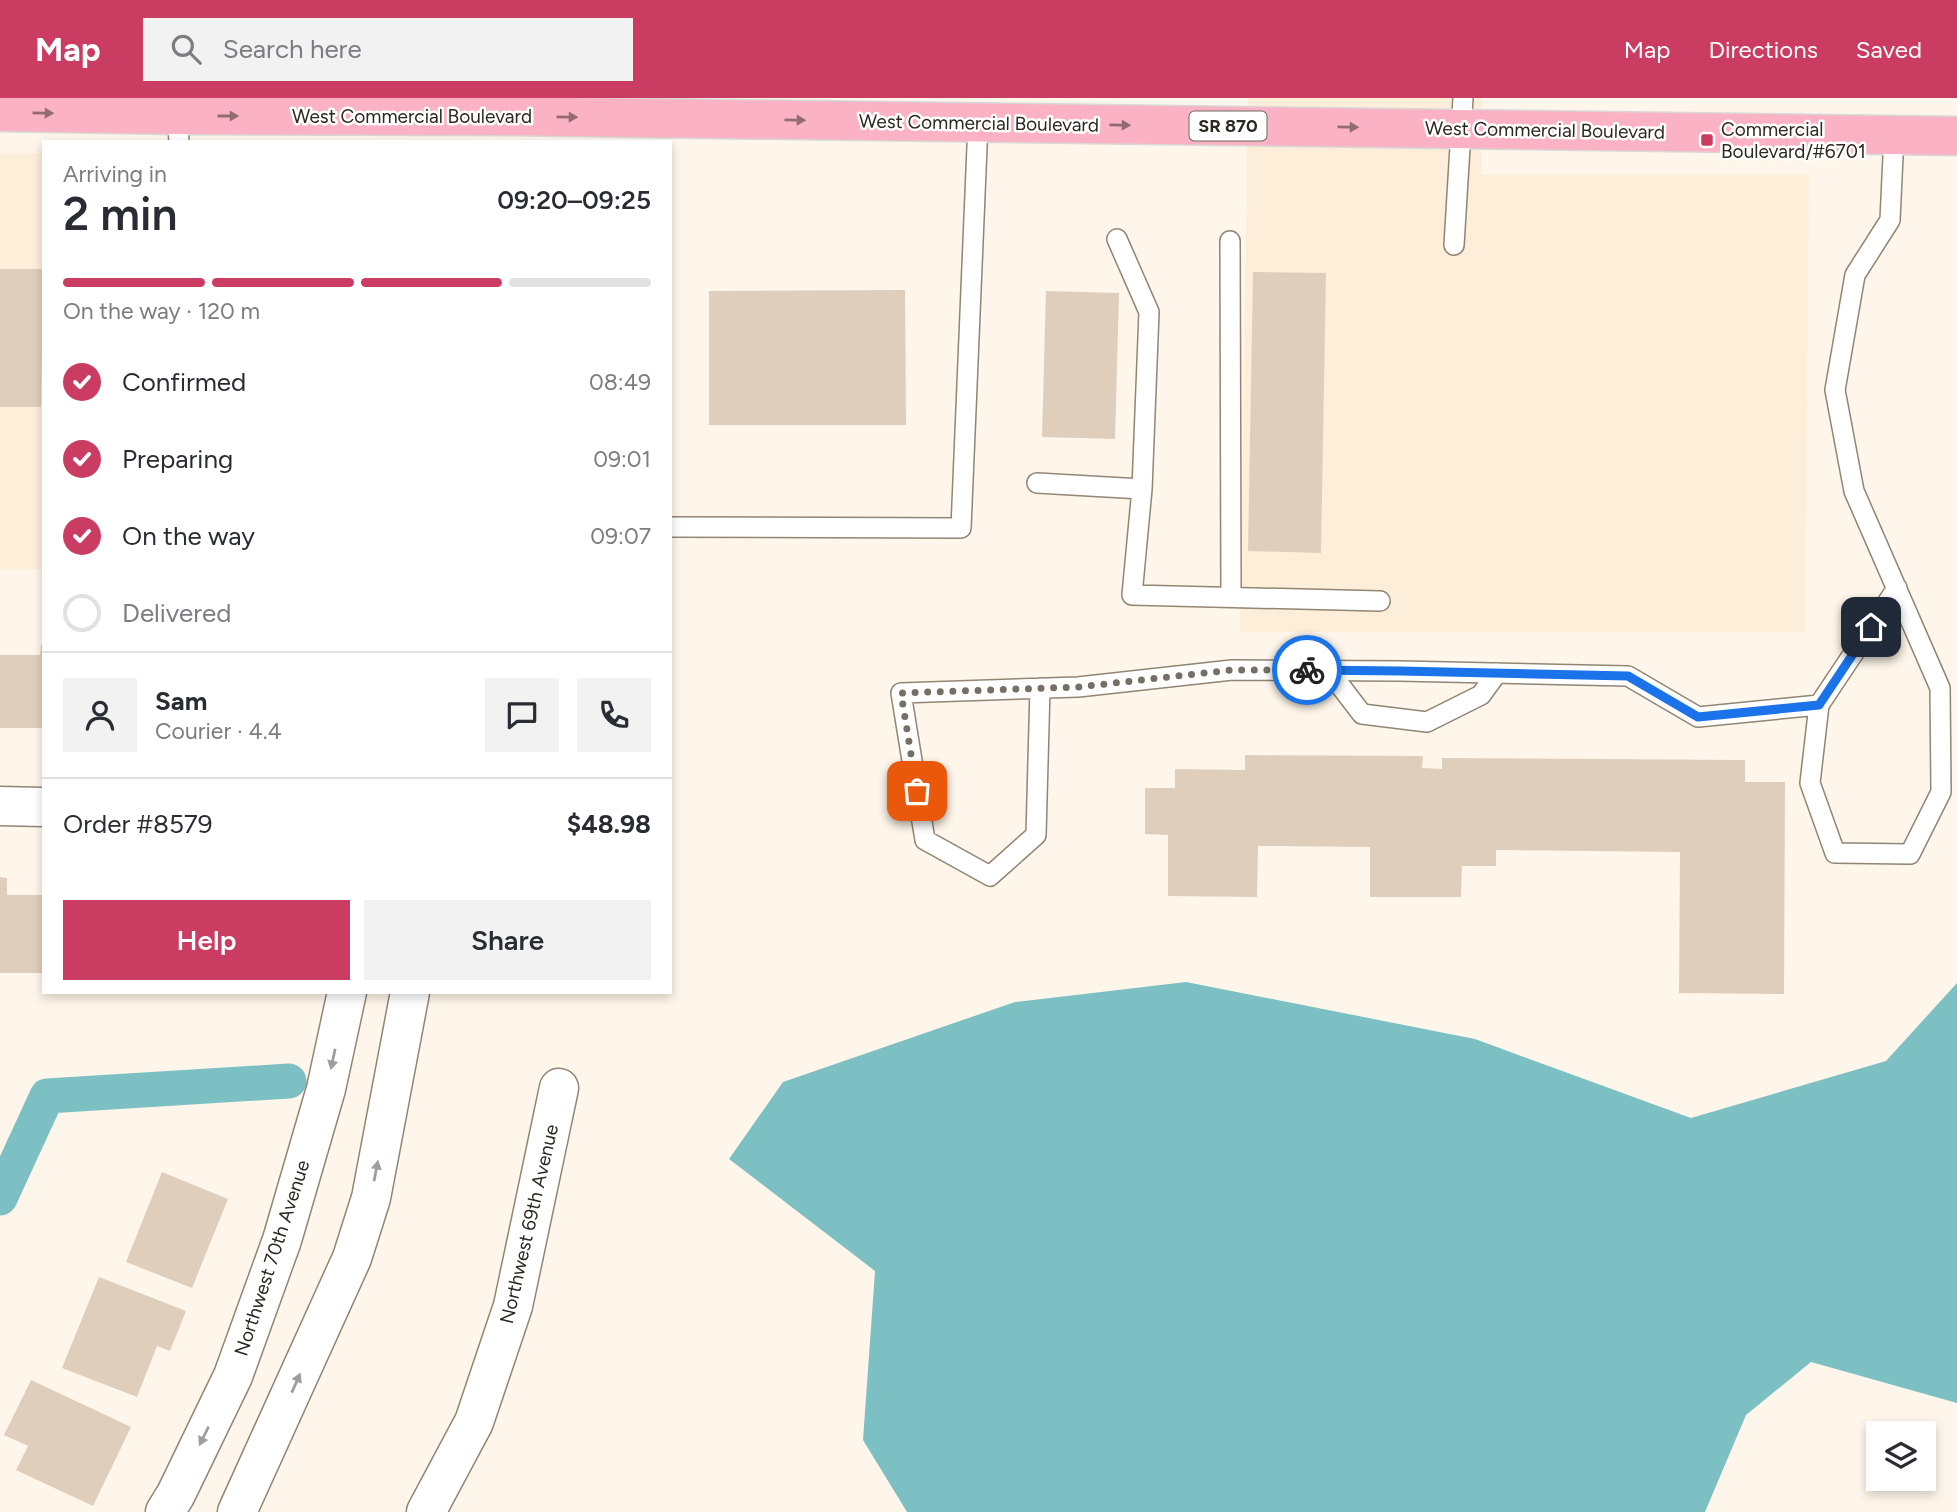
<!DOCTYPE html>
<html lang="en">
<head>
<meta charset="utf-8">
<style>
	:root { --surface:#fff; --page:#f2f2f3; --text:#2b2b33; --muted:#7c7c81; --line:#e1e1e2; --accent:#cb3c62 }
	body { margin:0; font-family:Figtree,sans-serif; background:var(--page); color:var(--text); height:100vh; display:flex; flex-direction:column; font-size:26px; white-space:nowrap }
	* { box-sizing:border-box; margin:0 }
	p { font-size:23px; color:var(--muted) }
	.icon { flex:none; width:38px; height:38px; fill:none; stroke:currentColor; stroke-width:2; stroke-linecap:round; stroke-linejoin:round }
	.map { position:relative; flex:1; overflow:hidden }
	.details { position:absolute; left:42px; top:42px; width:630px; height:854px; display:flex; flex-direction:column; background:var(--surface); border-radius:0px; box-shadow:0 4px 10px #0003 }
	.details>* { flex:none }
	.controls { position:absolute; left:1866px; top:1323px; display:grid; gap:14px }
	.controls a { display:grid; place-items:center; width:70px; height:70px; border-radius:0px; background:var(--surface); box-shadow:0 4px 10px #0003; font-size:35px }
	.pin { position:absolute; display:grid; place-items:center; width:60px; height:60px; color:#fff; margin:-30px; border-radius:14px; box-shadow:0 4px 10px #0006 }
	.courier { position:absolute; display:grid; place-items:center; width:70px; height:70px; margin:-35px; border:5px solid #1a73e8; border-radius:50%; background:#fff; color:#222; box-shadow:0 2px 9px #0007 }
	.summary em { font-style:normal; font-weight:600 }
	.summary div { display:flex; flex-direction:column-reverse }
	.summary { display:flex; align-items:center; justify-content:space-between; height:119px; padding:0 21px }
	h1 { font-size:46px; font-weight:600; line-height:52px }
	.bar { display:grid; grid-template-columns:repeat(4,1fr); gap:10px 7px; align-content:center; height:84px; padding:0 21px }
	.bar i { height:9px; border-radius:5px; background:var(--line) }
	.bar .current { background:var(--accent) }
	.bar p { grid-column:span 4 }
	.line { display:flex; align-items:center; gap:18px; padding:0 21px; border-top:2px solid var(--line) }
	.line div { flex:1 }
	.round { display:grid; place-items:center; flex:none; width:74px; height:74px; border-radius:0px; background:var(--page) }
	ol { padding:0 21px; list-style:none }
	li { display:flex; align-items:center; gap:21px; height:77px }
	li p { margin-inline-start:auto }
	li .icon { padding:7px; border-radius:50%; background:var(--accent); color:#fff; stroke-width:4 }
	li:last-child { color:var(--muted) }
	li i { width:38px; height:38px; border:4px solid var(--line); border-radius:50% }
	.primary-button { display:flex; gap:14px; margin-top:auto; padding:14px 21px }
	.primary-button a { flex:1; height:80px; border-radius:0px; background:var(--accent); color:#fff; font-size:28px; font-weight:600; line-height:80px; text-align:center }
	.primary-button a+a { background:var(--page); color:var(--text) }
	header { display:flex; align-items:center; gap:42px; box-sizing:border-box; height:98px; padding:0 35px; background:var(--accent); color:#fff }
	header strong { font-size:33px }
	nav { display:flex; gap:38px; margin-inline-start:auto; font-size:24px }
	.search { width:490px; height:63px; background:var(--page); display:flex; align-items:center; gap:18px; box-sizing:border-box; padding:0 24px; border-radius:0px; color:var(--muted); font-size:26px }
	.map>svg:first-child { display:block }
	.built { fill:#fceed9 }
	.water { fill:#7cc0c3 }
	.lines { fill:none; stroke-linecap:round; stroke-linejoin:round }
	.canal { stroke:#7cc0c3; stroke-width:35 }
	.building { fill:#e0cebd }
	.service-casing { stroke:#918573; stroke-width:22 }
	.minor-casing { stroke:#918573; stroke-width:41 }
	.tertiary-casing { stroke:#918573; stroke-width:41 }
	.trunk-casing { stroke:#d9d8d7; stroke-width:41 }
	.service { stroke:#fff; stroke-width:19 }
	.minor { stroke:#fff; stroke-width:38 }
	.tertiary { stroke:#fff; stroke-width:38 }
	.trunk { stroke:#fab2c4; stroke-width:38 }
	.oneway { fill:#936c72 }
	.oneway2 { fill:#a09e9a }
	.done { stroke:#766f66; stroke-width:7; stroke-dasharray:0 12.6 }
	.route { stroke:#1a73e8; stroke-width:9 }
	.poi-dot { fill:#cb3c62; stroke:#fff; stroke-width:2.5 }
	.labels { text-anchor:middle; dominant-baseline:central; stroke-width:5; stroke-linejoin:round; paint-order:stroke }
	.shield { fill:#fff; stroke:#6b6862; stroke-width:2 }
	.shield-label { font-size:18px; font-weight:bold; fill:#2c271f }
	.street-label { font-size:19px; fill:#2c271f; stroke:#fff }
	.poi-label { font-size:19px; fill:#2c271f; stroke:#fff; text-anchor:start }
</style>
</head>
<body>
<header>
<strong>Map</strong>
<div class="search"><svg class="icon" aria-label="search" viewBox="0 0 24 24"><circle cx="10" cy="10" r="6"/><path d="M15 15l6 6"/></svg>Search here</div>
<nav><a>Map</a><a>Directions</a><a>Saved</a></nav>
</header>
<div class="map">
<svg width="1957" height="1414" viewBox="0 0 1957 1414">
	<rect width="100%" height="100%" fill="#fef6ea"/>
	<path class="built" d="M1248,0H1482V77H1809L1805,534H1240Z
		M0,55H44V471H0Z"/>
	<path class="water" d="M1186,884L1475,941L1691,1020L1886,963L1957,885V1305L1811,1264L1746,1317L1705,1414H907L863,1342L875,1173L729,1061L783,984L1015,904Z"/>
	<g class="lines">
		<path class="canal" d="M0,1100L47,998L289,983"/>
	</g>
	<path class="building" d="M0,171H44V252H42L41,309H0Z
		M1253,174L1326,175L1321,455L1248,453Z
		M905,192L906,327H709V193Z
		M1046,193L1119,195L1115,341L1042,339Z
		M41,547H44V630H0V557H40Z
		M1245,657L1423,658L1422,670L1442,671V660L1745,662V684H1785L1784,896L1679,895L1680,754L1496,752V768H1462L1461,799H1370V749L1258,748L1257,799L1168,798V737L1145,736V690H1175V671L1245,672Z
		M0,779L7,780V797H44V875H0Z
		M162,1074L228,1101L192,1190L126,1164Z
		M99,1179L186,1213L170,1253L157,1248L137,1299L62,1270Z
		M31,1282L131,1329L93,1408L16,1372L28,1348L4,1337Z"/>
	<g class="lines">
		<defs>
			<path id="service" d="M177,12L179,44
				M1894,37L1890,122L1855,177L1835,292L1854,393L1940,590L1941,694L1910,756L1835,755L1810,685L1819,607L1897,490
				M1230,143L1231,499
				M1454,147L1463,0
				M1037,385L1142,391L1149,214L1117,141
				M1142,391L1132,497L1380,503
				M670,429L961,430L978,25
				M1329,573L1362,616L1427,624L1481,597L1497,575
				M1040,590L1036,737L990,778L925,742L901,595L1078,589L1232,572L1400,573L1628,578L1698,619L1819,607"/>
			<path id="minor" d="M0,708L44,709
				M426,1414L474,1324L513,1208L559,990"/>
			<path id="tertiary" d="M165,1414L176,1396L233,1278L282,1142L326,991L347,894
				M237,1414L352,1160L371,1100L410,894"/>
			<path id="trunk" d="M0,14L177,17L499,18L1957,38"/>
		</defs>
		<use href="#service" class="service-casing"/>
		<use href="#minor" class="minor-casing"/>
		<use href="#tertiary" class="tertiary-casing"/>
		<use href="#trunk" class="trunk-casing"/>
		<use href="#service" class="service"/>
		<use href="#minor" class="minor"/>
		<use href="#tertiary" class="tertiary"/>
		<use href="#trunk" class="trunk"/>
	</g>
	<defs><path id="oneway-solid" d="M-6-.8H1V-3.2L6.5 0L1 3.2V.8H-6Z" transform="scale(1.75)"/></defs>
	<g class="oneway">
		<use href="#oneway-solid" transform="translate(43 15) rotate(1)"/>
		<use href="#oneway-solid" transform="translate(228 18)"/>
		<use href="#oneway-solid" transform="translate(567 19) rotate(1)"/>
		<use href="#oneway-solid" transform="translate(795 22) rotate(1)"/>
		<use href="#oneway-solid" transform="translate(1120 27) rotate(1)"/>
		<use href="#oneway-solid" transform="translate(1348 29) rotate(1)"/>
	</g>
	<g class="oneway2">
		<use href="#oneway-solid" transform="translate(333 961) rotate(102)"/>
		<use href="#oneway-solid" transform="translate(376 1073) rotate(-79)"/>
		<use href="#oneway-solid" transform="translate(296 1285) rotate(-66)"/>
		<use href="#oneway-solid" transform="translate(204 1338) rotate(116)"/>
	</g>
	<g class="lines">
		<path class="done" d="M917,693L901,595L1078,589L1232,572H1307"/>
		<path class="route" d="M1307,572L1400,573L1628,578L1698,619L1819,607L1871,529"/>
	</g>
	<rect class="poi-dot" x="1700" y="35" width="14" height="14" rx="3.5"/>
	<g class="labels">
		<rect class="shield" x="1189.5" y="13.5" width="77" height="29" rx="5"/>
		<g class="shield-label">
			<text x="1228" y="28">SR 870</text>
		</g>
		<g class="street-label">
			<text x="412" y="18">West Commercial Boulevard</text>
			<text transform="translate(979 25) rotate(1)">West Commercial Boulevard</text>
			<text transform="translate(1545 32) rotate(1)">West Commercial Boulevard</text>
			<text transform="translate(529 1126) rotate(-77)">Northwest 69th Avenue</text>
			<text transform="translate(272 1160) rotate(-72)">Northwest 70th Avenue</text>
		</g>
		<g class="poi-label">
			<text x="1721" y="31">Commercial<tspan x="1721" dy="22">Boulevard/#6701</tspan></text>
		</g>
	</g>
</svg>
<div class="controls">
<a><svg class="icon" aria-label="layers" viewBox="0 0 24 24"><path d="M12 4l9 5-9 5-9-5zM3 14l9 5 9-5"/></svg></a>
</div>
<div class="pin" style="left:917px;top:693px;background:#ea580c"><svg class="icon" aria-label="bag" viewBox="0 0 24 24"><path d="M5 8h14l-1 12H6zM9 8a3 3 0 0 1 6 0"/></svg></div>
<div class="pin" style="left:1871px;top:529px;background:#1f2937"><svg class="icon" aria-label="home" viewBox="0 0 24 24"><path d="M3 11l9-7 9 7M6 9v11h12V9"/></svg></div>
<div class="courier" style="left:1307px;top:572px"><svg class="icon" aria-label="bike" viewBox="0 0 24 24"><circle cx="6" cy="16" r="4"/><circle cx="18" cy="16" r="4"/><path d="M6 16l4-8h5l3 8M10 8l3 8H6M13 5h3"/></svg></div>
<section class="details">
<div class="summary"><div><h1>2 min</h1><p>Arriving in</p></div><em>09:20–09:25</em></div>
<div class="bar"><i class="current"></i><i class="current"></i><i class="current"></i><i></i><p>On the way · 120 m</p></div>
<ol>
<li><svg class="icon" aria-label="check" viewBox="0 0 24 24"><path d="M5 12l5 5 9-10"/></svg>Confirmed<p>08:49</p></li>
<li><svg class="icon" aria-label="check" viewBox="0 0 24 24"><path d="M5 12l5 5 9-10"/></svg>Preparing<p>09:01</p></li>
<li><svg class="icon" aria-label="check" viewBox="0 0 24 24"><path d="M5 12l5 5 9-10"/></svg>On the way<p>09:07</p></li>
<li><i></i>Delivered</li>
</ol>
<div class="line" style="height:126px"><a class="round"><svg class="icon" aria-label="person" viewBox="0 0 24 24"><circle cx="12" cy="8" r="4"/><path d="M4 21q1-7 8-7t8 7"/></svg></a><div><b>Sam</b><p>Courier · 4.4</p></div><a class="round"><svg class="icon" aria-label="chat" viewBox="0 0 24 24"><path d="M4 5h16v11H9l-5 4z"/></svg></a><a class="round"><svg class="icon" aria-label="phone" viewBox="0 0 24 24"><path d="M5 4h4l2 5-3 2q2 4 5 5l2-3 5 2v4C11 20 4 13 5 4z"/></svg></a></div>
<div class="line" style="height:91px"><div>Order #8579</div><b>$48.98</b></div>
<div class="primary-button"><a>Help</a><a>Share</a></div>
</section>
</div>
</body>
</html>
